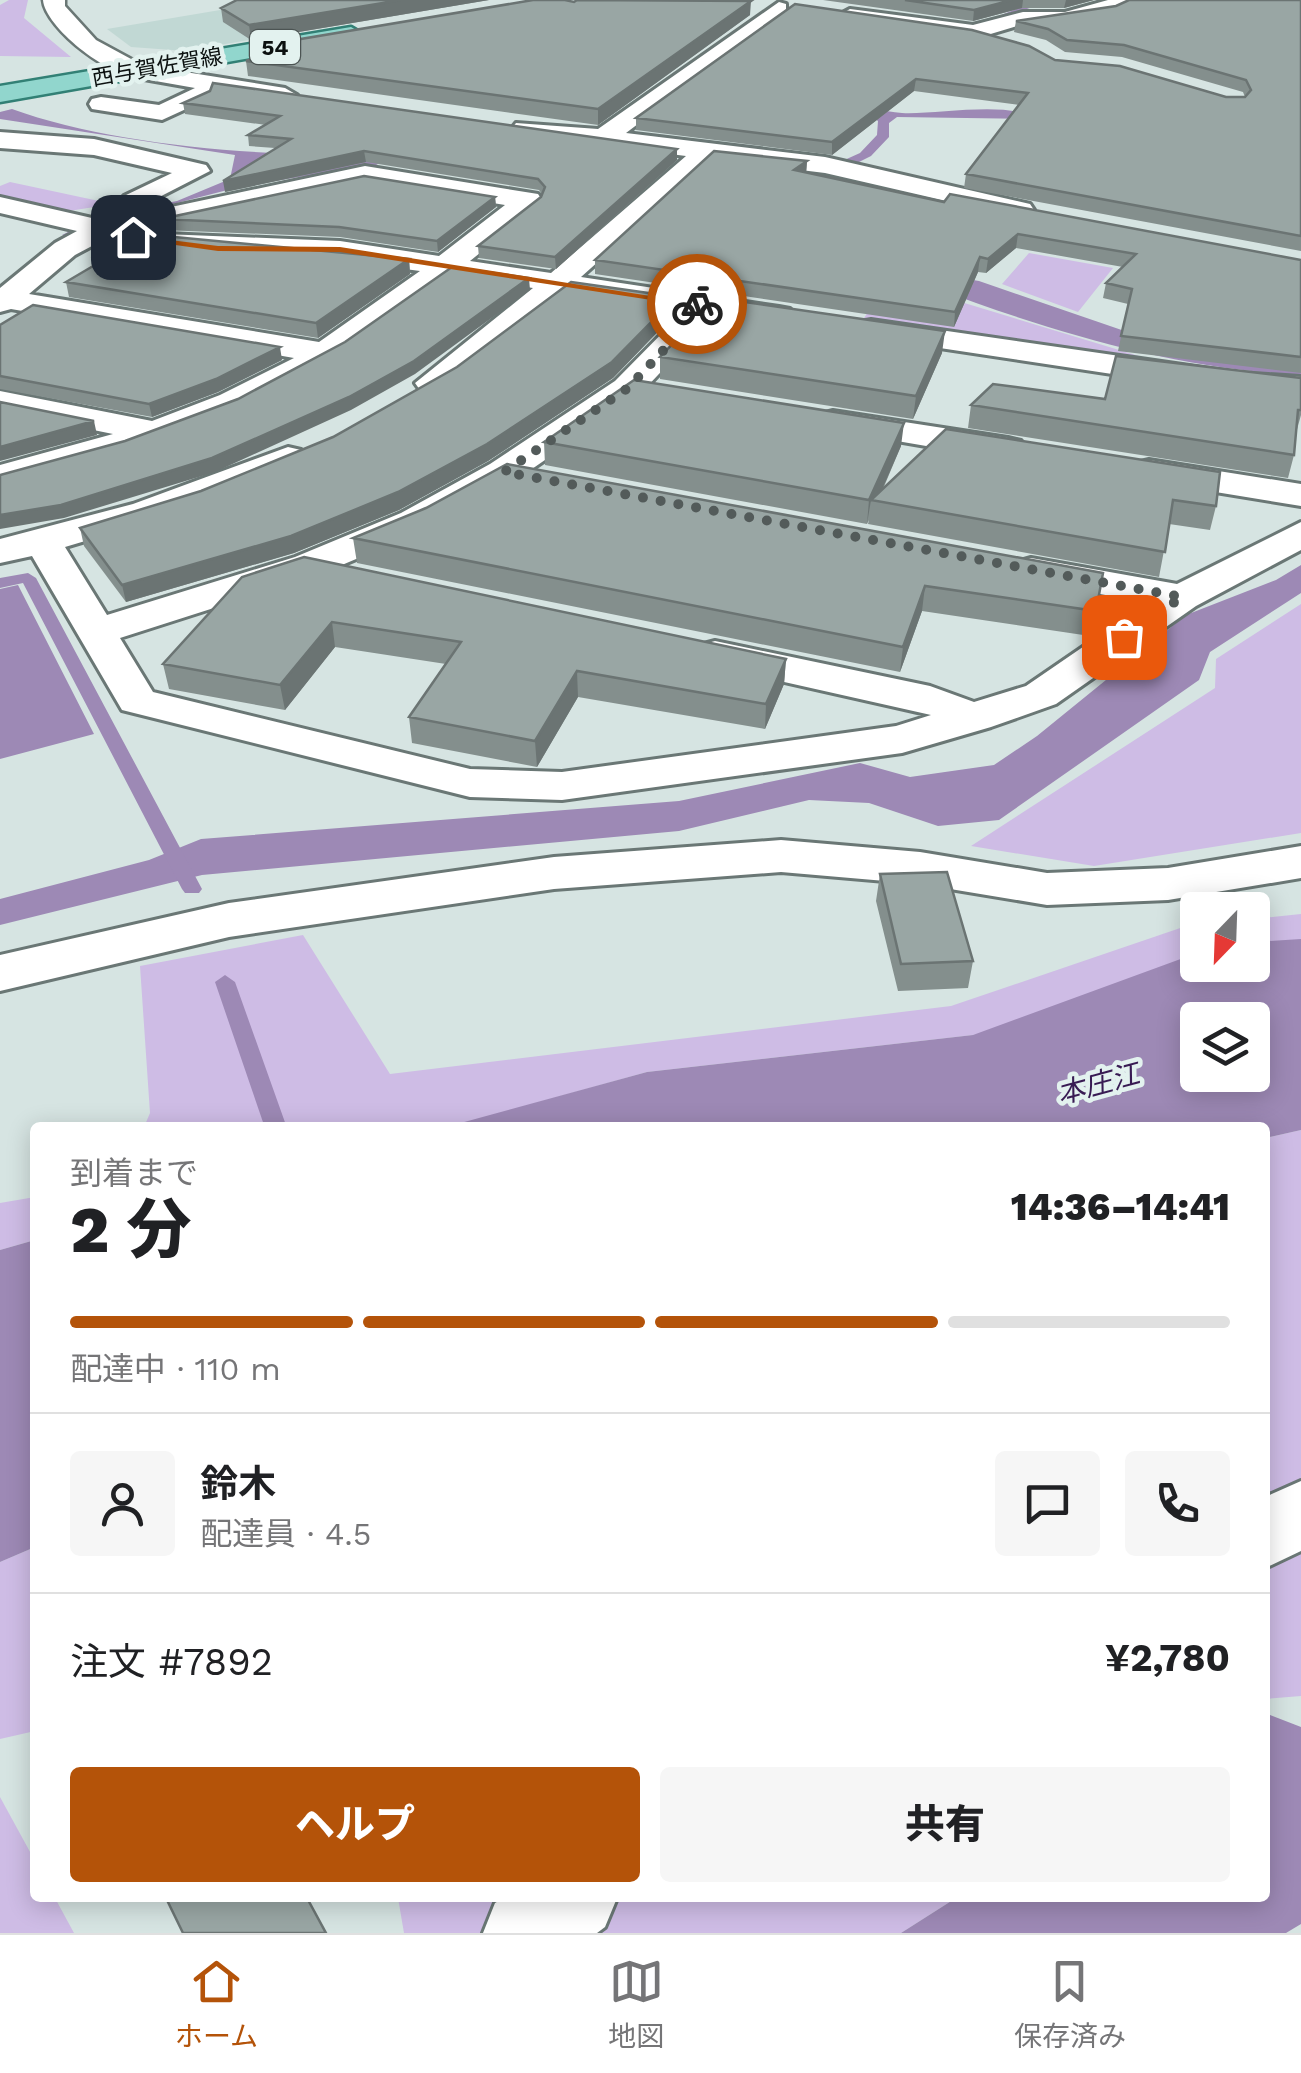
<!DOCTYPE html>
<html lang="ja">
<head>
<meta charset="utf-8">
<style>
	:root { --surface:#fff; --page:#f6f6f6; --text:#202124; --muted:#757577; --line:#e0e0e0; --accent:#b45309 }
	body { margin:0; font-family:"Work Sans","Noto Sans JP",sans-serif; background:var(--page); color:var(--text); height:100vh; display:flex; flex-direction:column; font-size:38px; white-space:nowrap }
	* { box-sizing:border-box; margin:0 }
	p { font-size:32px; color:var(--muted) }
	.icon { flex:none; width:55px; height:55px; fill:none; stroke:currentColor; stroke-width:2; stroke-linecap:round; stroke-linejoin:round }
	.map { position:relative; flex:1; overflow:hidden }
	.sheet { position:absolute; left:30px; top:1122px; width:1240px; height:780px; display:flex; flex-direction:column; background:var(--surface); border-radius:10px; box-shadow:0 5px 25px #0003 }
	.sheet>* { flex:none }
	.needle { width:65px; rotate:203deg }
	.controls { position:absolute; left:1180px; top:892px; display:grid; gap:20px }
	.controls a { display:grid; place-items:center; width:90px; height:90px; border-radius:10px; background:var(--surface); box-shadow:0 5px 25px #0003; font-size:50px }
	.pin { position:absolute; display:grid; place-items:center; width:85px; height:85px; color:#fff; margin:-42px; border-radius:20px; box-shadow:0 5px 15px #0006 }
	.courier { position:absolute; display:grid; place-items:center; width:100px; height:100px; margin:-50px; border:8px solid #b45309; border-radius:50%; background:#fff; color:#222; box-shadow:0 2px 12px #0007 }
	.head em { font-style:normal; font-weight:800 }
	.head div { display:flex; flex-direction:column-reverse }
	.head { display:flex; align-items:center; justify-content:space-between; height:170px; padding:0 40px }
	h1 { font-size:65px; font-weight:800; line-height:75px }
	.bar { display:grid; grid-template-columns:repeat(4,1fr); gap:15px 10px; align-content:center; height:120px; padding:0 40px }
	.bar i { height:12px; border-radius:8px; background:var(--line) }
	.bar .selected { background:var(--accent) }
	.bar p { grid-column:span 4 }
	.line { display:flex; align-items:center; gap:25px; padding:0 40px; border-top:2px solid var(--line) }
	.line div { flex:1 }
	.round { display:grid; place-items:center; flex:none; width:105px; height:105px; border-radius:10px; background:var(--page) }
	.primary-button { display:flex; gap:20px; margin-top:auto; padding:20px 40px }
	.primary-button a { flex:1; height:115px; border-radius:10px; background:var(--accent); color:#fff; font-size:40px; font-weight:800; line-height:115px; text-align:center }
	.primary-button a+a { background:var(--page); color:var(--text) }
	.menu { display:flex; justify-content:space-around; align-items:center; height:140px; border-top:2px solid var(--line); background:var(--surface); font-size:28px; color:var(--muted) }
	.menu a { display:grid; justify-items:center; gap:5px }
	.menu .selected { color:var(--accent) }
	.map>svg:first-child { display:block }
	.built { fill:#c1d8d4 }
	.green { fill:#cebce5 }
	.water { fill:#9d89b5; fill-rule:evenodd }
	.lines { fill:none; stroke-linecap:round; stroke-linejoin:round }
	.stream { fill:#9d89b5; fill-rule:evenodd }
	.minor-casing { stroke:#6a7775; stroke-width:6 }
	.tertiary-casing { stroke:#6a7775; stroke-width:5 }
	.primary-casing { stroke:#328075; stroke-width:5 }
	.minor { fill:#fff; fill-rule:evenodd }
	.tertiary { fill:#fff; fill-rule:evenodd }
	.primary { fill:#91d6cd; fill-rule:evenodd }
	.wall { fill:#848f8d }
	.shaded-wall { fill:#6b7473 }
	.building { fill:#99a6a4; stroke:#6b7473; stroke-width:2.5 }
	.route { fill:#b45309 }
	.done { stroke:#535b5a; stroke-width:10; stroke-dasharray:0 18 }
	.labels { text-anchor:middle; dominant-baseline:central; stroke-width:9; stroke-linejoin:round; paint-order:stroke }
	.shield { fill:#e3f2ef; stroke:#4c5453; stroke-width:2.5 }
	.shield-label { font-size:22px; font-weight:bold; fill:#0c1110 }
	.far-street-label { font-size:22px; fill:#0c1110; stroke:#e3f2ef }
	.water-label { font-size:28px; font-style:italic; fill:#381b53; stroke:#e3f2ef }
</style>
</head>
<body>
<div class="map">
<svg width="1301" height="1933" viewBox="0 0 1301 1933">
	<rect width="100%" height="100%" fill="#d6e4e2"/>
	<path class="built" d="M232,8L362,20L186,51L131,47L107,29Z"/>
	<path class="green" d="M9,0H28L24,18L71,57L0,56V5Z
		M10,182L113,204L69,211L0,195V186Z
		M1029,253L1113,268L1078,312L1002,284Z
		M887,284L938,295L1185,370L862,321Z
		M1301,604V833L1094,866L971,846L1215,688L1216,659Z
		M1301,914V985L973,1035L647,1072L446,1128L144,1127L150,1113L140,966L303,935L390,1074L951,1006L1192,924L1197,923L1198,965H1252L1253,919Z
		M1301,1130V1696L1265,1699V1138Z
		M35,1197V1240L0,1250V1203Z
		M35,1547V1731L0,1739V1562Z
		M0,1797L35,1861V1898H55L74,1933H0Z
		M398,1898H956L901,1933H404Z"/>
	<path class="water" d="M848,100C865,105 883,112 902,113C934,115 1011,100 1034,119L897,117L889,123V137L871,156L851,166L840,162L860,153L877,135L878,121Z
		M12,109C116,147 292,161 402,151L376,165L243,186L107,221L97,217L177,201L230,179L235,155L0,119V112Z
		M798,166L825,171L782,184L894,267L979,281L1177,349L1301,367V375C1093,364 898,274 708,195Z
		M1301,565V593L1210,652L1199,680L999,820L938,826L869,803L809,800L679,831L202,875L0,925V899L149,860L201,839L679,801L860,763L910,777L994,765L1037,736L1186,615L1276,580Z
		M18,585L94,734L0,759V589Z
		M1301,939V1130L1265,1138V1128L446,1127L647,1072L973,1035L1197,953L1198,965H1252L1253,942ZM1198,1020H1252V1075H1198Z
		M35,1240V1547L0,1562V1250Z
		M1265,1713L1301,1727V1924L1286,1933H901L956,1898H1265Z"/>
	<g class="lines">
		<path class="stream" d="M1038,0H1049L986,26L979,24Z
			M99,217L108,219L71,237L62,235Z
			M28,573L36,578L202,889L199,893H185L182,889L23,583L0,588V578Z
			M225,975L235,982L287,1128H265L215,982Z"/>
		<defs>
			<path id="minor" d="M1108,0H1142L1065,24H1024L974,39L850,21L839,15L850,9L973,25L1023,12H1065Z
				M779,2L786,4V12L626,133L825,157L1030,204L1034,210L1030,216L1020,218L825,173L713,159L581,277L779,307L790,309L795,316L790,323L779,325L714,316L639,395L516,480L427,529L323,573L120,638L153,692L470,769L562,772L896,726L931,715L700,663L694,654L700,645L715,641L930,686L974,702L1026,686L1147,603L1017,578L1011,570L1017,562L1031,558L1177,584L1301,522V550L1196,606L1056,704L991,727L902,753L562,800L470,797L122,710L32,556L0,563V539L133,504L288,447L301,450L306,458L301,466L196,508L65,547L107,615L295,557L401,513L490,464L615,381L684,311L564,293L483,365L432,393L420,390L415,383L533,288L451,276C303,394 183,441 0,487V465L113,434L0,411V391L152,421L220,395L294,358L11,309L0,312V288L55,243L77,231L0,213V197L105,221L365,166L538,194L542,200L538,206L470,261L551,273L686,156L525,136L516,133L512,128L516,123L598,129ZM365,182L505,205L439,256L340,241L164,234L143,230ZM107,238C209,262 315,255 420,271L319,342L29,294L75,255Z
				M135,64L285,88L297,95L285,102L212,90L210,98L162,120L92,109L89,104L92,99L101,97L159,105L195,88L127,76L123,71Z
				M0,132L94,139L206,165L210,171L134,210L120,202L124,196L172,173L94,155L0,148Z
				M871,320L1238,373L1301,377V397L1238,393L860,336L855,329L860,322Z
				M833,411L1008,438L1021,441L1026,449L1021,457L1008,460L821,428L816,421L821,414Z
				M1149,460L1301,484V506L1136,479L1131,471L1136,463Z
				M781,840L920,852L1047,873L1168,868L1301,846V878L1168,900L1047,905L920,884L781,872L554,889L229,937L0,991V955L229,903L554,857Z
				M1301,1481V1551L1265,1568V1497Z
				M504,1898H617L605,1927L597,1933H483L495,1903Z"/>
			<path id="tertiary" d="M43,0H65V6L96,40L144,66L147,71L144,76C115,83 45,28 43,0Z"/>
			<path id="primary" d="M351,27L363,34L359,39L0,102V86Z"/>
		</defs>
		<use href="#minor" class="minor-casing"/>
		<use href="#tertiary" class="tertiary-casing"/>
		<use href="#primary" class="primary-casing"/>
		<use href="#minor" class="minor"/>
		<use href="#tertiary" class="tertiary"/>
		<use href="#primary" class="primary"/>
	</g>
	<path class="wall" d="M237,0H489L251,40L223,22L221,8Z
		M823,0H1094L1064,8H1022L973,21Z
		M1301,0V251L964,188L966,174L1019,105L914,91L832,155L636,130V118L1055,60L1226,97H1245L1243,92L1122,57L1065,52L1046,40L1014,32L1016,21L1116,6Z
		M574,2L750,15L598,125L248,76L246,61L278,50L277,43Z
		M183,103L677,160L556,269L479,258L478,246L541,197L542,194L539,190L366,162L225,192L275,148L249,146L248,135L266,125L185,114Z
		M807,161L806,173L944,202L1301,260V373L1118,351L1128,304L1103,298L1106,283L1123,267L1016,248L986,273L978,272L954,327L595,274V260Z
		M495,197L496,207L438,252L340,237L163,230L161,219Z
		M94,257L409,259L410,274L318,338L69,297L66,282L96,264Z
		M676,313L613,378L488,461L399,510L294,553L126,602L84,546L80,528L201,491Z
		M0,325L282,360L218,392L152,417L0,389Z
		M942,353L913,419L660,379V357Z
		M1301,378V415L1296,433L1294,455L1288,478L968,428L971,405L1105,399Z
		M946,429L1216,506L1210,530L1169,524L1159,577L868,524L869,520L867,524L545,465L544,442L901,446L883,489Z
		M353,538L1103,573L1090,636L922,611L900,672L357,563Z
		M242,577L786,659L784,684L765,729L578,697L537,767L412,743L409,717L446,664L335,647L285,710L169,689L163,664Z
		M880,874L973,961L968,988L898,991L876,901Z"/>
	<path class="shaded-wall" d="M401,0H489L251,40L249,25Z
		M1012,0H1023L1022,8L973,21L974,10Z
		M1066,0H1094L1064,8Z
		M751,1L750,15L598,125V109Z
		M916,79L914,91L832,155V142Z
		M677,149V160L556,269L555,257Z
		M364,151L366,162L225,192L223,181Z
		M807,161L806,175L794,170Z
		M495,197L496,207L438,252L437,241Z
		M1018,234L1016,248L986,273L988,259Z
		M980,257L978,272L954,327L955,312Z
		M409,259L410,274L318,338L316,323Z
		M529,278L530,290L415,374L351,410L215,472L64,518L0,529V515Z
		M676,297V313L613,378L488,461L399,510L294,553L126,602L122,585Z
		M945,331L942,353L913,419L916,396Z
		M280,347L282,360L218,392L152,417L149,404Z
		M94,421L97,435L0,461V447Z
		M904,423L901,446L877,501L871,500L867,524L869,500Z
		M925,586L922,611L900,672L903,647Z
		M332,622L335,647L285,710L280,685Z
		M786,659L784,684L765,729L766,704Z
		M577,671L578,697L537,767L535,741Z"/>
	<path class="building" d="M237,0H401L249,25L221,8Z
		M533,0H565L574,2L577,0L751,1L598,109L246,61L285,48L277,43Z
		M905,0H1012L974,10Z
		M1129,0H1301V236L966,174L1028,93L916,79L832,142L636,118L795,4L972,30L1029,46L1055,60L1120,66L1226,97H1245L1251,90L1246,80L1124,45L1067,40L1048,29L1016,21L1116,6Z
		M213,83L677,149L555,257L478,246L541,197L545,187L538,179L364,151L223,181L291,139L248,135L280,116L183,103L210,91Z
		M714,151L807,161L794,170L944,202L950,194L1301,260V357L1121,336L1132,289L1106,283L1136,254L1018,234L988,259L980,257L955,312L595,260Z
		M364,176L495,197L437,241L339,227L161,219Z
		M132,233L409,259L316,323L66,282L105,259L94,257Z
		M452,267L529,278L414,361L349,397L212,458L61,505L0,515V475L125,441L238,399L345,342Z
		M571,282L676,297L612,362L487,444L398,492L291,536L122,585L80,528L201,491L333,437L457,367Z
		M717,298L945,331L916,396L660,357Z
		M33,305L280,347L216,379L149,404L0,376V325Z
		M1116,356L1301,378V410H1298L1294,455L971,405L993,384L1105,399Z
		M634,380L904,423L869,500L544,442Z
		M0,402L94,421L0,447Z
		M946,429L1220,472L1216,506L1173,500L1165,552L871,500Z
		M507,464L1103,573L1096,611L925,586L903,647L353,538L426,508Z
		M304,557L786,659L766,704L577,671L535,741L409,717L461,642L332,622L280,685L163,664L242,577Z
		M947,872L973,961L901,964L880,874Z
		M166,1898H307L326,1933H183Z"/>
	<path class="route" d="M130,235L218,246L340,247L701,304L697,307L340,252L218,251L133,239Z"/>
	<g class="lines">
		<path class="done" d="M697,304L706,305L628,388L504,472L1182,597L1124,637"/>
	</g>
	<g class="labels">
		<rect class="shield" x="250" y="30" width="50" height="34" rx="8"/>
		<g class="shield-label">
			<text x="275" y="47">54</text>
		</g>
		<g class="far-street-label">
			<text transform="translate(157 67) rotate(-10)">西与賀佐賀線</text>
		</g>
		<g class="water-label">
			<text transform="translate(1098 1084) rotate(-15)">本庄江</text>
		</g>
	</g>
</svg>
<div class="controls">
<a><svg class="needle" viewBox="-14 -14 28 28"><path d="M0-13l5 13h-10z" fill="#e53935"/><path d="M0 13l5-13h-10z" fill="#757577"/></svg></a>
<a><svg class="icon" aria-label="layers" viewBox="0 0 24 24"><path d="M12 4l9 5-9 5-9-5zM3 14l9 5 9-5"/></svg></a>
</div>
<div class="pin" style="left:1124px;top:637px;background:#ea580c"><svg class="icon" aria-label="bag" viewBox="0 0 24 24"><path d="M5 8h14l-1 12H6zM9 8a3 3 0 0 1 6 0"/></svg></div>
<div class="pin" style="left:133px;top:237px;background:#1f2937"><svg class="icon" aria-label="home" viewBox="0 0 24 24"><path d="M3 11l9-7 9 7M6 9v11h12V9"/></svg></div>
<div class="courier" style="left:697px;top:304px"><svg class="icon" aria-label="bike" viewBox="0 0 24 24"><circle cx="6" cy="16" r="4"/><circle cx="18" cy="16" r="4"/><path d="M6 16l4-8h5l3 8M10 8l3 8H6M13 5h3"/></svg></div>
<section class="sheet">
<div class="head"><div><h1>2 分</h1><p>到着まで</p></div><em>14:36–14:41</em></div>
<div class="bar"><i class="selected"></i><i class="selected"></i><i class="selected"></i><i></i><p>配達中 · 110 m</p></div>
<div class="line" style="height:180px"><a class="round"><svg class="icon" aria-label="person" viewBox="0 0 24 24"><circle cx="12" cy="8" r="4"/><path d="M4 21q1-7 8-7t8 7"/></svg></a><div><b>鈴木</b><p>配達員 · 4.5</p></div><a class="round"><svg class="icon" aria-label="chat" viewBox="0 0 24 24"><path d="M4 5h16v11H9l-5 4z"/></svg></a><a class="round"><svg class="icon" aria-label="phone" viewBox="0 0 24 24"><path d="M5 4h4l2 5-3 2q2 4 5 5l2-3 5 2v4C11 20 4 13 5 4z"/></svg></a></div>
<div class="line" style="height:130px"><div>注文 #7892</div><b>¥2,780</b></div>
<div class="primary-button"><a>ヘルプ</a><a>共有</a></div>
</section>
</div>
<nav class="menu">
<a class="selected"><svg class="icon" aria-label="home" viewBox="0 0 24 24"><path d="M3 11l9-7 9 7M6 9v11h12V9"/></svg>ホーム</a>
<a><svg class="icon" aria-label="map" viewBox="0 0 24 24"><path d="M3 6l6-2 6 2 6-2v14l-6 2-6-2-6 2zM9 4v14M15 6v14"/></svg>地図</a>
<a><svg class="icon" aria-label="saved" viewBox="0 0 24 24"><path d="M7 4h10v16l-5-4-5 4z"/></svg>保存済み</a>
</nav>
</body>
</html>
